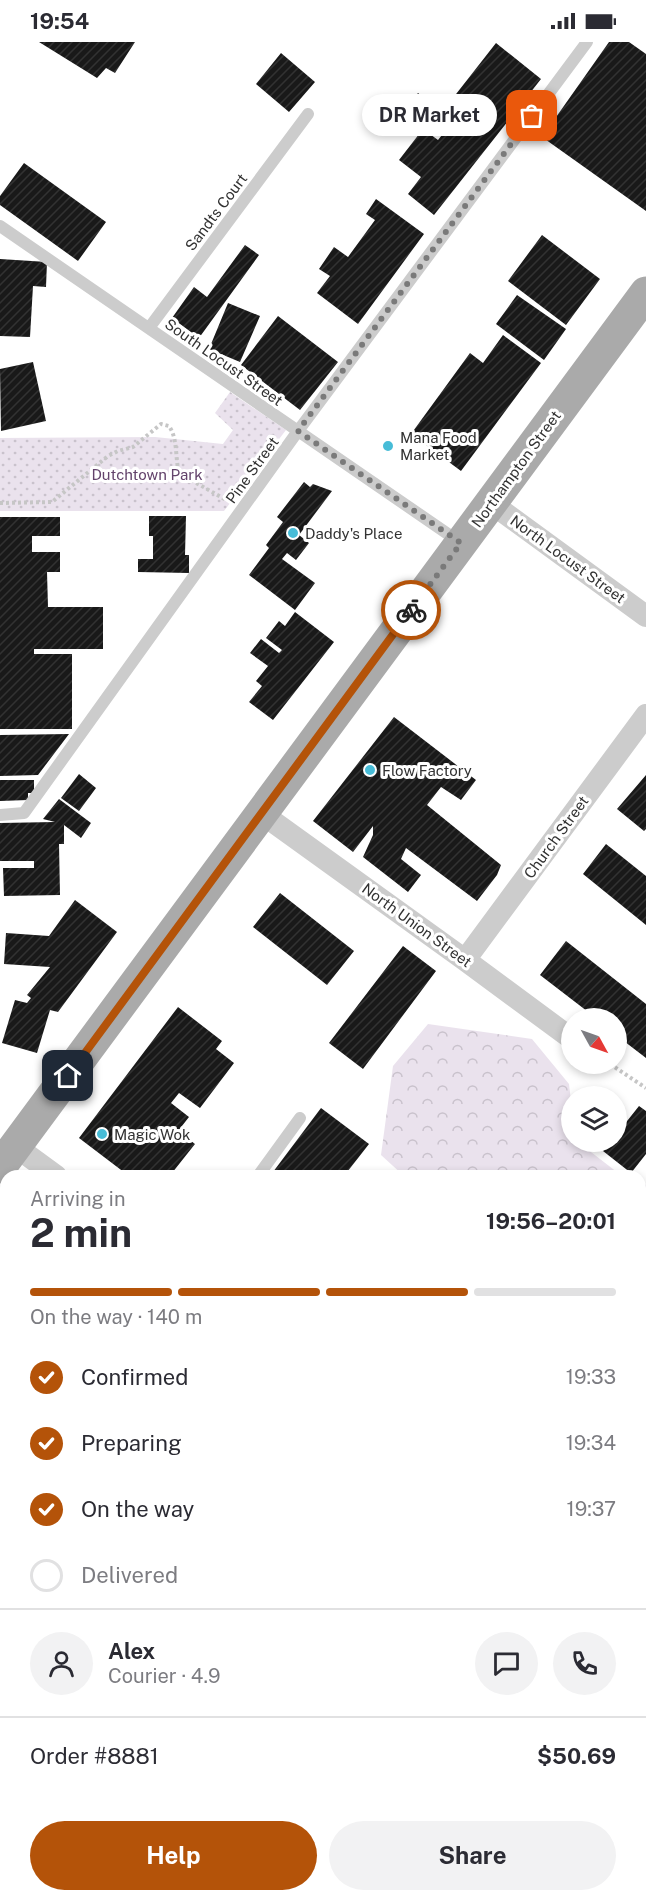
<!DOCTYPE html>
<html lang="en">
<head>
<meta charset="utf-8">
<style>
	:root { --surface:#fff; --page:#f2f2f3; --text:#2b2b33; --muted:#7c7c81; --line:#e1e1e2; --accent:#b45309 }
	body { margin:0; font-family:"Public Sans",sans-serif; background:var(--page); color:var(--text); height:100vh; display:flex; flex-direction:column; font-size:22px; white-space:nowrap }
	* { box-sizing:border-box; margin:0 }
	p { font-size:20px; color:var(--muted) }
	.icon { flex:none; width:33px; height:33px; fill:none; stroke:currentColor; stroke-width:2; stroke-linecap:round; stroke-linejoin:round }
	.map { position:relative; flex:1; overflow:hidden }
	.sheet { position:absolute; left:0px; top:1128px; width:646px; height:732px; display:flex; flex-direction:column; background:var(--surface); border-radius:18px 18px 0 0; box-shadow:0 3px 9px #0003 }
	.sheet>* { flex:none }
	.needle { width:39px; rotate:130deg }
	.tools { position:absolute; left:561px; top:966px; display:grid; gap:12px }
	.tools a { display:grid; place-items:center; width:66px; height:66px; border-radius:50%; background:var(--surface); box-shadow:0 3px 9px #0003; font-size:30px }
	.pin { position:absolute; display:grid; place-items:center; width:51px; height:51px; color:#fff; margin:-26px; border-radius:12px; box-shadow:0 3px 9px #0006 }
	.courier { position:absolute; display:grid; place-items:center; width:60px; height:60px; margin:-30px; border:4px solid #b45309; border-radius:50%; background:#fff; color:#222; box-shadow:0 2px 8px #0007 }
	.bubble { position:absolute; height:42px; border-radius:21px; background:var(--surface); box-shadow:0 3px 9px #0003; font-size:20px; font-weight:700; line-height:42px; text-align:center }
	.head em { font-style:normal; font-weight:700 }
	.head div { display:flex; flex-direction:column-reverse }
	.head { display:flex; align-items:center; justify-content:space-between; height:102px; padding:0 30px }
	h1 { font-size:39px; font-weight:700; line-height:45px }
	.bar { display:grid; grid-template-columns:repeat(4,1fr); gap:9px 6px; align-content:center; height:72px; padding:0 30px }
	.bar i { height:8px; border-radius:4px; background:var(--line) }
	.bar .active { background:var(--accent) }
	.bar p { grid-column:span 4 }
	.line { display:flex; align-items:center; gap:15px; padding:0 30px; border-top:2px solid var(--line) }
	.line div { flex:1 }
	.round { display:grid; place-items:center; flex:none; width:63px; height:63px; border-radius:32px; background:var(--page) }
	ol { padding:0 30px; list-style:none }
	li { display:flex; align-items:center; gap:18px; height:66px }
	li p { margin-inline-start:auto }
	li .icon { padding:6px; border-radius:50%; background:var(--accent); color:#fff; stroke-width:4 }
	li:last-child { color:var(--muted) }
	li i { width:33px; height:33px; border:3px solid var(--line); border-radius:50% }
	.button { display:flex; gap:12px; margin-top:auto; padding:12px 30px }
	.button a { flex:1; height:69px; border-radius:36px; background:var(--accent); color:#fff; font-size:24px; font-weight:700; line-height:69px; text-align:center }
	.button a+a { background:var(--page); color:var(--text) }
	.status { display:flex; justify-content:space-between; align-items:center; height:42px; padding:0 30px; background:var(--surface); direction:ltr }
	.status svg { height:16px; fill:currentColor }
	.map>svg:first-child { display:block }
	.grass { fill:url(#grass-dots) }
	.forest { fill:url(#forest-crowns) }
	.building { fill:url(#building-hatch) }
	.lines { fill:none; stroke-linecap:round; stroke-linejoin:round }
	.path { stroke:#c6c6c6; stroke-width:4; stroke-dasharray:3 3; stroke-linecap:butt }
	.lane { stroke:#ccc; stroke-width:12 }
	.street { stroke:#ccc; stroke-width:22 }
	.secondary { stroke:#bcbcbc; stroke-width:32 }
	.primary { stroke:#aaa; stroke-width:33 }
	.done { stroke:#7a7a7a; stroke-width:6; stroke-dasharray:0 10.8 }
	.route { stroke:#b45309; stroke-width:8 }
	.poi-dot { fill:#47bcd7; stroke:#fff; stroke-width:2 }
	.labels { text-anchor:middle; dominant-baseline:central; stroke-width:6; stroke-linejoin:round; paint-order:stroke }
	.street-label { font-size:15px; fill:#323232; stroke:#fff }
	.poi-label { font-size:15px; fill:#323232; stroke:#fff; text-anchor:start }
	.park-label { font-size:15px; fill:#63436b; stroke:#fff }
</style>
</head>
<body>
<div class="status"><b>19:54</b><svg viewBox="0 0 49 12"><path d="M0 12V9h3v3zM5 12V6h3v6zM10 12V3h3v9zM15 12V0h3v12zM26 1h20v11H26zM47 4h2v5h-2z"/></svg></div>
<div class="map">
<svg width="646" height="1860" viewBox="0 0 646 1860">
	<defs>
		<pattern id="grass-dots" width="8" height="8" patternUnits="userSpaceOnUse" patternTransform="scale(1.5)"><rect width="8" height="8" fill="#eae2ed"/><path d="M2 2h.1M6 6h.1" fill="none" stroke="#c9c2cc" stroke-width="1.8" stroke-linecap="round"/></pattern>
		<pattern id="forest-crowns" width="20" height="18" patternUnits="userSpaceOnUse" patternTransform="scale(1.5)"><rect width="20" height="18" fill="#eae2ed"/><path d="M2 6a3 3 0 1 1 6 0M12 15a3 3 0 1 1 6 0" fill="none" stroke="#c9c2cc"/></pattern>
		<pattern id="building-hatch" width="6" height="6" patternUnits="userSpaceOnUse" patternTransform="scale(1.5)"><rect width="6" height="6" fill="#191919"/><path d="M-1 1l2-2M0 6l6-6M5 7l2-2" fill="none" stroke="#323232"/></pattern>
	</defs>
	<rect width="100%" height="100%" fill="#fff"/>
	<path class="grass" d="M230,350L286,388L224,469H0V396L155,395L223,402L233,388L215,371Z"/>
	<path class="forest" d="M428,982L532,997L569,1042L571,1059L572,1100H578L622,1134H404L381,1113L393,1024Z
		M646,1142V1233L641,1245V1148Z
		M0,1783L6,1793V1837L0,1832Z
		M29,1854H76L79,1860H37Z
		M275,1854H585V1860H278Z"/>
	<path class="building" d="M39,0H135L115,31L106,26L97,36Z
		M609,0H629L646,12V169L542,95Z
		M496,1L541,37L434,173L408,152L421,135L399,118L423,87L438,98L453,79L442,70Z
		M281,11L315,40L289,70L256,42Z
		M418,51L440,69L430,81L408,63Z
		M24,121L106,180L78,219L0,163V154Z
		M376,157L424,192L358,282L317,251L330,234L319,227L334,205L348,215L375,178L366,172Z
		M542,193L600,237L566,283L508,239Z
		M245,203L259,213L199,296L172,276L194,245L207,255Z
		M0,217L47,220L46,245L33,244L30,295L0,294Z
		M517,253L566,287L544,318L496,282Z
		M228,261L260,274L240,320L209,307Z
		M278,274L338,320L300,368L241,323Z
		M503,293L541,321L461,429L411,392L470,311L483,321Z
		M33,320L46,379L1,389L0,327Z
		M304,440L310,445L313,442L332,449L299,493L309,501L296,518L287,511L282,517L315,541L295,568L249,533L269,506L266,503L283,480L277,475Z
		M149,474H186L185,513H189V531L138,530V517H153V494H149Z
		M0,475H60V494H32V510H60V530H47L48,565H103V607H34V612H72V687H0Z
		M295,570L334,600L273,678L249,660L262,644L256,639L268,624L250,611L261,597L279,611L282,608L266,596L279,579L285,584Z
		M394,675L476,738L461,758L441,745L427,763L501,823L497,833L477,859L406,806L401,817L421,833L408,850L363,815L373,793V784L353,810L313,779Z
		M69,692L38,733L0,734V693Z
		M79,732L96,746L79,769L61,756Z
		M646,733V787L644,789L617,767Z
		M0,738H34V751H28V758L0,759Z
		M59,757L91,781L81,796L64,783V802H59L60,853L4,854L3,826H34V819H0V781L55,780L43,777Z
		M606,802L646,834V883L583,832Z
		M280,851L354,909L327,943L253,885Z
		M75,858L117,890L58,970L50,968L37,1011L2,1001L15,958L27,961L31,956L27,953L50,925L4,922L6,891L49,894Z
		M566,899L646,962V1016L616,993V976H596L540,933Z
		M403,904L436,929L363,1027L329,1001Z
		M178,965L222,999L216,1007L234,1021L200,1066L179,1051L171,1061L189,1075L178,1089L195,1102L172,1131L177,1134H129L79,1096Z
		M639,1064L646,1069V1112L631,1131L603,1109L611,1100H616V1093Z
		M321,1066L369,1102L344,1134H270Z
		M0,1267L6,1271V1318L0,1313Z
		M0,1353L6,1358V1387L0,1382Z
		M6,1486V1609L0,1604V1494Z
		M6,1731V1749L0,1745V1740Z
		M146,1854H200L207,1860H154Z"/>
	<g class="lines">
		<path class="path" d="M0,461L52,460L108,414L118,409L133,405L161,382L169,384C178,397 175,416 179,431L226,458
			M610,1022L646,1046"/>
		<path class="lane" d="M0,184L461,501
			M149,286L308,72
			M0,773L24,771L298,389L587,0
			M258,1134L300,1076
			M0,1331L6,1335
			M0,1695L6,1691"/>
		<path class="street" d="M491,461L646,574
			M261,771L465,918L572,997
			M465,918L646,673
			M15,1104L56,1134
			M0,1658L6,1662"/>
		<path class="secondary" d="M640,1337L646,1315
			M640,1846L644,1860"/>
		<path class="primary" d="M0,1125L646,251"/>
	</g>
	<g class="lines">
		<path class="done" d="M411,568L461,501L298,389L532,74"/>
		<path class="route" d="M68,1034L411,568"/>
	</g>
	<g class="poi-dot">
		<circle cx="388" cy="404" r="6"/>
		<circle cx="293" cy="491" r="6"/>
		<circle cx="370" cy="728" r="6"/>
		<circle cx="102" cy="1092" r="6"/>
	</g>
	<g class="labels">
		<g class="street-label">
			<text transform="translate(216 170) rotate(-53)">Sandts Court</text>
			<text transform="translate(224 320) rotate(35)">South Locust Street</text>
			<text transform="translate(516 427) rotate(-54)">Northampton Street</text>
			<text transform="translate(252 428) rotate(-54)">Pine Street</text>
			<text transform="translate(568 517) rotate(36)">North Locust Street</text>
			<text transform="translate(556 795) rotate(-54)">Church Street</text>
			<text transform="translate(417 883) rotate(36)">North Union Street</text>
		</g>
		<g class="poi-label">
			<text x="400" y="395">Mana Food<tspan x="400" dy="17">Market</tspan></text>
			<text x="305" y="491">Daddy's Place</text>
			<text x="382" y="728">Flow Factory</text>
			<text x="114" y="1092">Magic Wok</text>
		</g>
		<g class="park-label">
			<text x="147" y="432">Dutchtown Park</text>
		</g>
	</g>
</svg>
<div class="tools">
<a><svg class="needle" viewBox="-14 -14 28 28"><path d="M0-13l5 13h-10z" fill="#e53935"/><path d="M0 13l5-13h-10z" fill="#7c7c81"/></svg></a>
<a><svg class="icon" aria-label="layers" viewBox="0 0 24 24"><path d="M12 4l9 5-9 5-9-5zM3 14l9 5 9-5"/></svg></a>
</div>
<div class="pin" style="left:532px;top:74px;background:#ea580c"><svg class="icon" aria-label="bag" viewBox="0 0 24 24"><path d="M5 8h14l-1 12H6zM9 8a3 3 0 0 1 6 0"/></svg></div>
<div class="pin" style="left:68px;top:1034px;background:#1f2937"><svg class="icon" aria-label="home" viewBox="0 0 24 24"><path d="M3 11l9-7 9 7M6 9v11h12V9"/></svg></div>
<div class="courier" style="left:411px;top:568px"><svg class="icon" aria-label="bike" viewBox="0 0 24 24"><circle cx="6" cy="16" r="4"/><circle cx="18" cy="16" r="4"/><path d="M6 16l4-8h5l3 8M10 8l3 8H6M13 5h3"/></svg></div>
<div class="bubble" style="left:362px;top:52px;width:135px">DR Market</div>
<section class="sheet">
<div class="head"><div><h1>2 min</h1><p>Arriving in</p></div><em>19:56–20:01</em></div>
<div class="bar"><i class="active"></i><i class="active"></i><i class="active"></i><i></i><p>On the way · 140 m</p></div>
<ol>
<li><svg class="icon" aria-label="check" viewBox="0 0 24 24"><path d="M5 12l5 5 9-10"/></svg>Confirmed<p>19:33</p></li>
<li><svg class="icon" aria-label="check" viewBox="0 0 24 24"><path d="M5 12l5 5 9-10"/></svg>Preparing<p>19:34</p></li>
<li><svg class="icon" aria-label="check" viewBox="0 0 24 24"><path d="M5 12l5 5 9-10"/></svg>On the way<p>19:37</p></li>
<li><i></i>Delivered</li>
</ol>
<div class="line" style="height:108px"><a class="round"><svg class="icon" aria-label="person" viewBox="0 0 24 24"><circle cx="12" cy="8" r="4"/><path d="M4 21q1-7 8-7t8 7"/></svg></a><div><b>Alex</b><p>Courier · 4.9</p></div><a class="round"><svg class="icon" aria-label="chat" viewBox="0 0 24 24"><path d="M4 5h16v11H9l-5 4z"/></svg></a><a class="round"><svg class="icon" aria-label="phone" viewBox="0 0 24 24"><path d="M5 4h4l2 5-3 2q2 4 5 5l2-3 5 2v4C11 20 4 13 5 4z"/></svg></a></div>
<div class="line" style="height:78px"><div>Order #8881</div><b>$50.69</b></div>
<div class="button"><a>Help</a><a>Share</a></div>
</section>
</div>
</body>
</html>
